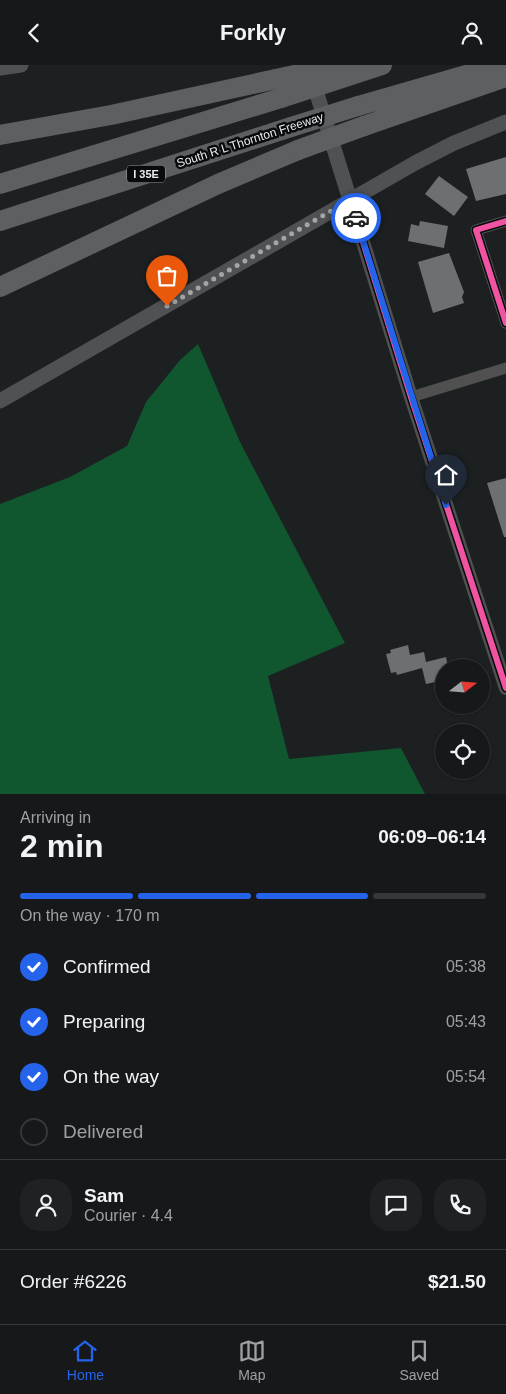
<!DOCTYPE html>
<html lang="en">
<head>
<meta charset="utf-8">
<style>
	:root { --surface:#161819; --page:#1f2122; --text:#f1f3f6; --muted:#9ea0a2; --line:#353738; --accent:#2563eb }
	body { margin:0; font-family:Arial,sans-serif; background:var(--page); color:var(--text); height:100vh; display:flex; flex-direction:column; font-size:19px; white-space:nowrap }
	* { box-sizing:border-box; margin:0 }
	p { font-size:16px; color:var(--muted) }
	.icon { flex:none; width:28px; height:28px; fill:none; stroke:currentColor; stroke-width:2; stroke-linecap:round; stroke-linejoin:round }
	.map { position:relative; height:729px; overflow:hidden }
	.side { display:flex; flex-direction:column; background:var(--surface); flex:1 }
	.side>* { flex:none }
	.needle { width:32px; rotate:73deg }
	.controls { position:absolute; left:435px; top:594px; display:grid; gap:10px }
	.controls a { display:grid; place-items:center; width:55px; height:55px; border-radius:50%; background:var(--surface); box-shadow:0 1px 4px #0004,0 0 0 1px var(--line); font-size:25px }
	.pin { position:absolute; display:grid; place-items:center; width:42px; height:42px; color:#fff; margin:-51px -21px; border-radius:50% 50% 50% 0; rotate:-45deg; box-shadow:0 0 5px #0007 }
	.pin .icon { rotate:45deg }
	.courier { position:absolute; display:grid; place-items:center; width:50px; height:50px; margin:-25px; border:4px solid #2563eb; border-radius:50%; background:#fff; color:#222; box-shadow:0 1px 6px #0007 }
	.summary em { font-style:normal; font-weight:600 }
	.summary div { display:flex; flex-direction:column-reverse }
	.summary { display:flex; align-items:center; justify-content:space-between; height:85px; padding:0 20px }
	h1 { font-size:32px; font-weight:600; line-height:38px }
	.bar { display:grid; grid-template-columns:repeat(4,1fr); gap:8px 5px; align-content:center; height:60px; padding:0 20px }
	.bar i { height:6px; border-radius:4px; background:var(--line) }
	.bar .on { background:var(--accent) }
	.bar p { grid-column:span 4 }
	.line { display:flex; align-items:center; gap:12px; padding:0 20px; border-top:1px solid var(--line) }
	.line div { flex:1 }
	.round { display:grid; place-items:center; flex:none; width:52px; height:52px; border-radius:20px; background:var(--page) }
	ol { padding:0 20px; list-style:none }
	li { display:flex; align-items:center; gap:15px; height:55px }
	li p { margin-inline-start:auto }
	li .icon { padding:5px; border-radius:50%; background:var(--accent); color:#fff; stroke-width:4 }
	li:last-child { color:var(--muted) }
	li i { width:28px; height:28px; border:2px solid var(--line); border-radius:50% }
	header { display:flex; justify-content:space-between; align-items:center; height:65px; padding:0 20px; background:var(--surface); font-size:22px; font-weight:600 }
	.menu { display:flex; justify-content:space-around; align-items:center; height:70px; border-top:1px solid var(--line); background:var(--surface); font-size:14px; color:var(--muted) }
	.menu a { display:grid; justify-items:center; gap:2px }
	.menu .on { color:var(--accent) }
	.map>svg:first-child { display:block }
	.forest { fill:#10562f }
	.building { fill:#6d6f70 }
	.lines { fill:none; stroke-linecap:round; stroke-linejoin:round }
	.minor { stroke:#505051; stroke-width:11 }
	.tertiary { stroke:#505051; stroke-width:14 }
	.secondary { stroke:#505152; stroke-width:15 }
	.motorway { stroke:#5e5f60; stroke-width:20 }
	.motorway-bridge { stroke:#5e5f60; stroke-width:20 }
	.cycleway-casing { stroke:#080a0b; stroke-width:9 }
	.cycleway { stroke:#f153a3; stroke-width:6 }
	.done { stroke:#a3a6a7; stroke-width:5; stroke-dasharray:0 9 }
	.route { stroke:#2563eb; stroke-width:6 }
	.labels { text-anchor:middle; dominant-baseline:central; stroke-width:5; stroke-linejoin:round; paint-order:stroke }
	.shield { fill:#080a0b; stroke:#a7aaab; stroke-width:1 }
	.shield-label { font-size:11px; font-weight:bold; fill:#ebeeef }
	.street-label { font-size:12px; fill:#ebeeef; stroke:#080a0b }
</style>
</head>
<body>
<header><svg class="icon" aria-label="back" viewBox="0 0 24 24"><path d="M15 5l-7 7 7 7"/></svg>Forkly<svg class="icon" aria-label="person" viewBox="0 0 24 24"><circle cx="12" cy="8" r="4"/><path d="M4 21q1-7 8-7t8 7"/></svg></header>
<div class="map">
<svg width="506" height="729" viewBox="0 0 506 729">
	<rect width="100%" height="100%" fill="#1d2021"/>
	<path class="forest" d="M198,279L240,377L345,578L268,611L289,694L401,683L425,729H0V439L70,412L127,381L146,337L180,295Z"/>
	<path class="building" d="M506,92V129L476,136L466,104Z
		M439,111L468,132L454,151L425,129Z
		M420,156L448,161L444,183L408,176L411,159L419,161Z
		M449,188L464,227L462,232L464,238L433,248L418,197Z
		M506,413V472H504L487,418Z
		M408,580L410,590L424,587L426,597L446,592L448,602H444V611L439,612L440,616L426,619L422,603L397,610L396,607L391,608L386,589L391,588L390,585Z"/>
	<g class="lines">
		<path class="minor" d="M506,156L476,165L506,258
			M411,332L506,303"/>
		<path class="tertiary" d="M350,135L411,332L506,623"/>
		<path class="secondary" d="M0,3L21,0
			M312,13L350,135
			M0,336L415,98L454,78L506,57"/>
		<path class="motorway" d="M358,41L501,0
			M364,61L506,12
			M0,70L111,50L276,14
			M0,119L281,33
			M0,156L291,62
			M0,222L218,119L298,85"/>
		<path class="motorway-bridge" d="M276,14L341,0
			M281,33L382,0
			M291,62L358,41
			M298,85L364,61"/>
		<defs>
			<path id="cycleway" d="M350,135L411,332L506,623
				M506,156L476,165L506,258"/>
		</defs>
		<use href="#cycleway" class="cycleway-casing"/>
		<use href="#cycleway" class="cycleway"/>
	</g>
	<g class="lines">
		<path class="done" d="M167,241L350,135L356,153"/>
		<path class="route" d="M356,153L446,440"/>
	</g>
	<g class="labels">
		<rect class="shield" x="127" y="100.5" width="38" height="17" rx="4"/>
		<g class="shield-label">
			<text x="146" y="109">I 35E</text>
		</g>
		<g class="street-label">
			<text transform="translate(250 75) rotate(-18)">South R L Thornton Freeway</text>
		</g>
	</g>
</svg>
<div class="controls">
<a><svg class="needle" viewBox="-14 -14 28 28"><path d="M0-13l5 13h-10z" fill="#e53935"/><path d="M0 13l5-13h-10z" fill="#9ea0a2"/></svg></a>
<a><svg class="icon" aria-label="locate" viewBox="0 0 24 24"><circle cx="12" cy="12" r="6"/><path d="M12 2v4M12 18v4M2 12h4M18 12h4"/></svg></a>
</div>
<div class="pin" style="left:167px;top:241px;background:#ea580c"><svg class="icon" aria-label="bag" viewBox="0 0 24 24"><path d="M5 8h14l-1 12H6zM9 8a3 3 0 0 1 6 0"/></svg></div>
<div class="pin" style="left:446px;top:440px;background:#1f2937"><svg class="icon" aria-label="home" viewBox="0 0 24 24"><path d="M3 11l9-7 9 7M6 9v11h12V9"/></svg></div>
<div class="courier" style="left:356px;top:153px"><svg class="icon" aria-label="car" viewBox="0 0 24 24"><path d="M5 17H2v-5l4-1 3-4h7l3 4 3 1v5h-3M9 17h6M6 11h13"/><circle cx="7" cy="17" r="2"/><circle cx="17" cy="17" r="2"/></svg></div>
</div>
<section class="side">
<div class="summary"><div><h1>2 min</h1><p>Arriving in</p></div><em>06:09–06:14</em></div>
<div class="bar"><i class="on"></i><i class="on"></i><i class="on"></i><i></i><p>On the way · 170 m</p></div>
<ol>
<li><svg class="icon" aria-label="check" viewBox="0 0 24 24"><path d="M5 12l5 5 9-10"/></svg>Confirmed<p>05:38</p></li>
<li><svg class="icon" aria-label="check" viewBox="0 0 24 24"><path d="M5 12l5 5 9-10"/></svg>Preparing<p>05:43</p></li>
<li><svg class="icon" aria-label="check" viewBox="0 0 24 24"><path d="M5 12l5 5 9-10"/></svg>On the way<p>05:54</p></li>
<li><i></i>Delivered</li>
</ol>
<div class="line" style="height:90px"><a class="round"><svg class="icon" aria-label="person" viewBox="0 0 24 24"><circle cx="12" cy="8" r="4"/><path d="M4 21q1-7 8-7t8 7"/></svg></a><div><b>Sam</b><p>Courier · 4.4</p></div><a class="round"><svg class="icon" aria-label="chat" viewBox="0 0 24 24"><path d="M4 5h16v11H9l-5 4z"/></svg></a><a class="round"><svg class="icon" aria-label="phone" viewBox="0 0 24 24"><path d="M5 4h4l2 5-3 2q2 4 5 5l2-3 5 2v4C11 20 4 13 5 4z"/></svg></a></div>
<div class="line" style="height:65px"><div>Order #6226</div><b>$21.50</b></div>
</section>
<nav class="menu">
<a class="on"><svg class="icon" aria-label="home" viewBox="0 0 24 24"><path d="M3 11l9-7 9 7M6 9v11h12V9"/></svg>Home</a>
<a><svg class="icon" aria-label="map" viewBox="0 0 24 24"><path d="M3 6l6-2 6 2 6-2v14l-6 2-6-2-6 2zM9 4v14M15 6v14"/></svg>Map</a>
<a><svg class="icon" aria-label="saved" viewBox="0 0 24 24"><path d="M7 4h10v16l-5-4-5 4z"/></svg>Saved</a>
</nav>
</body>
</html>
